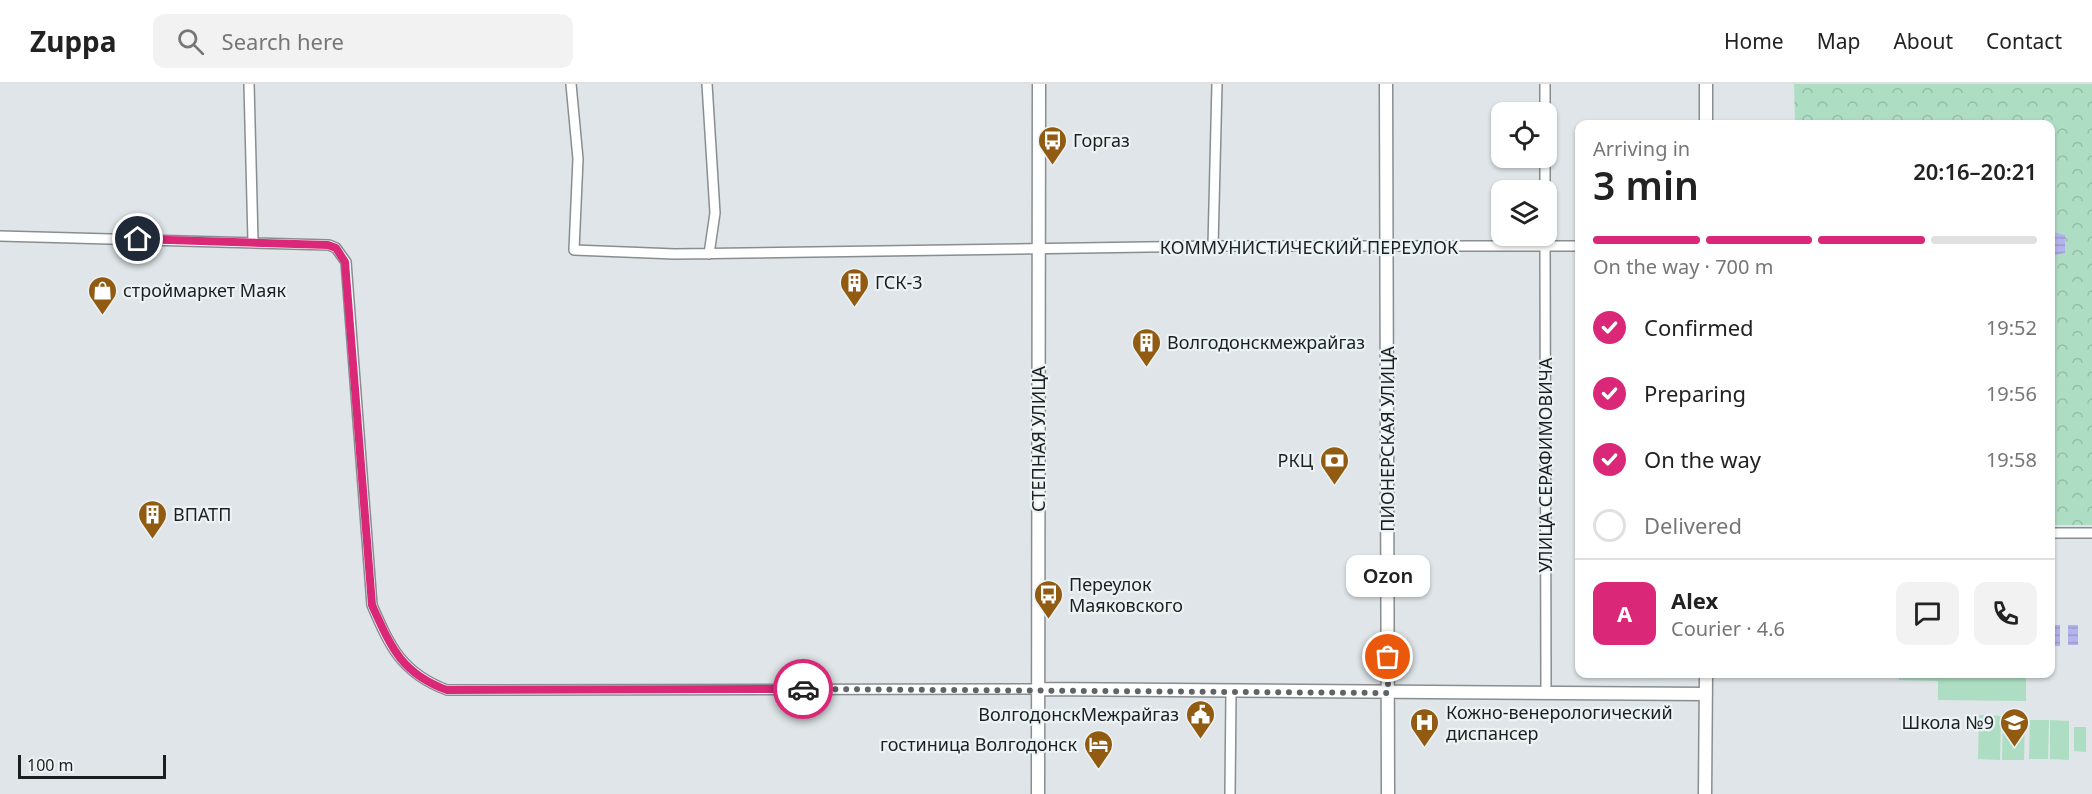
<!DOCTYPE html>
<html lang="en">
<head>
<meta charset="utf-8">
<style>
	:root { --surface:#fff; --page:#f2f2f2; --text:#222; --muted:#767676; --line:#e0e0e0; --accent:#db2777 }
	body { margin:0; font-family:"Noto Sans",sans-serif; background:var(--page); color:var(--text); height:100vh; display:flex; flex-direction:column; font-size:22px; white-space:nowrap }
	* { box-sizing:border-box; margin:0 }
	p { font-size:20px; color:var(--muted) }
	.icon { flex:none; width:33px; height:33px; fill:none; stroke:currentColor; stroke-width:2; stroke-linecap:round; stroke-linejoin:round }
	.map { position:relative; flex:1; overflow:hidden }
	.sheet { position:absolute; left:1575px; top:36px; width:480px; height:558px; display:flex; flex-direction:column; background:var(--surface); border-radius:12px; box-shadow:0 2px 4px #0004 }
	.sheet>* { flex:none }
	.tools { position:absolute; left:1491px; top:18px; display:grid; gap:12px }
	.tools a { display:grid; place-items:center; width:66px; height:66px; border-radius:12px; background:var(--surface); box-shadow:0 2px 4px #0004; font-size:30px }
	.scale { position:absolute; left:18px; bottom:15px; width:148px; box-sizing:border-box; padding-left:6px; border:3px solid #1c1f20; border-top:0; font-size:16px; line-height:21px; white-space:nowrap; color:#1c1f20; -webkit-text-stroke:4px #ecf3f5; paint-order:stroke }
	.pin { position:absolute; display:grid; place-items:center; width:51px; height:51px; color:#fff; margin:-26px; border:3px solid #fff; border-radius:50%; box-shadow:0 2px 6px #0007 }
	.courier { position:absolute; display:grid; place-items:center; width:60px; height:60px; margin:-30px; border:4px solid #db2777; border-radius:50%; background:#fff; color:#222; box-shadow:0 2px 8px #0007 }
	.bubble { position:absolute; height:42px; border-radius:12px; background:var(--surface); box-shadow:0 2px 4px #0004; font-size:20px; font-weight:600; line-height:42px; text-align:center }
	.headline em { font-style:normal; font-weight:600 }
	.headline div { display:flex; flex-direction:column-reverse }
	.headline { display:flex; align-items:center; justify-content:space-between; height:102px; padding:0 18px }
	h1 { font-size:39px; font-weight:600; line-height:45px }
	.bar { display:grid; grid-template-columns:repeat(4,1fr); gap:9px 6px; align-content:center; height:72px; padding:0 18px }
	.bar i { height:8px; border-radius:4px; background:var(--line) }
	.bar .on { background:var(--accent) }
	.bar p { grid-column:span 4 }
	.line { display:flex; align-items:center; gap:15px; padding:0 18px; border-top:2px solid var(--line) }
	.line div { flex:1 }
	.round { display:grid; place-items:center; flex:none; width:63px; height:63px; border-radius:12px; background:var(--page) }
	ol { padding:0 18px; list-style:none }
	li { display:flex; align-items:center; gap:18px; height:66px }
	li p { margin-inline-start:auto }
	li .icon { padding:6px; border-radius:50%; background:var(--accent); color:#fff; stroke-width:4 }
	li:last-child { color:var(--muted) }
	li i { width:33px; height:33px; border:3px solid var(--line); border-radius:50% }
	header { display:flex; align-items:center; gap:36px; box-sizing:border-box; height:84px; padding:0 30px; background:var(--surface); border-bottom:2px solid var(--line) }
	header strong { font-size:28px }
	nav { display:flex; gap:33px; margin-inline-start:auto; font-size:21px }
	.search { width:420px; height:54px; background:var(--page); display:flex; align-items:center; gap:15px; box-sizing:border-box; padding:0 21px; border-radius:12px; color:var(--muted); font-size:22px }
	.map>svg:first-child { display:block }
	.forest { fill:url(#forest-crowns) }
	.pitch { fill:#addec3 }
	.water { fill:url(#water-rules) }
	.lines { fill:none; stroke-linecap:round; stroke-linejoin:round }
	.street-casing { stroke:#888e90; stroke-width:12 }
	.secondary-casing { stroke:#888e90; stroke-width:15 }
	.street { stroke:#fff; stroke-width:9 }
	.secondary { stroke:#fff; stroke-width:12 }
	.done { stroke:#606466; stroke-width:6; stroke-dasharray:0 10.8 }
	.route { stroke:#db2777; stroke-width:8 }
	.labels { text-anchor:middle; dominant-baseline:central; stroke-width:4.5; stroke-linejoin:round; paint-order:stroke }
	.poi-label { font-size:18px; fill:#1c1f20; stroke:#ecf3f5; text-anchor:start }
	.street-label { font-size:18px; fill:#1c1f20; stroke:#ecf3f5 }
</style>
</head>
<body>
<header>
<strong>Zuppa</strong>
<div class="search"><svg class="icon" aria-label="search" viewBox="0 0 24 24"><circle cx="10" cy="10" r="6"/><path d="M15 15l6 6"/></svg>Search here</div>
<nav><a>Home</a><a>Map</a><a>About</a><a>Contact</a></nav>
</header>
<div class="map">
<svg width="2092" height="710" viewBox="0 0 2092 710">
	<defs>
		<pattern id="forest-crowns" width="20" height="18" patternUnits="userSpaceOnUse" patternTransform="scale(1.5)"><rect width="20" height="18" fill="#addec3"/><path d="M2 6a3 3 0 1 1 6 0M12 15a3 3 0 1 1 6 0" fill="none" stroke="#94bea7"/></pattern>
		<pattern id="water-rules" width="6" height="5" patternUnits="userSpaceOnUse" patternTransform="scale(1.5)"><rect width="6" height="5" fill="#b4b3ee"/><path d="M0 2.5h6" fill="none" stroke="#9a9acc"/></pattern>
	</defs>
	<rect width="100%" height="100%" fill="#dfe5e8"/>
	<path class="forest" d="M1794,0H2092V441H2051L2050,40H1795Z"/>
	<path class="pitch" d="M1899,590H2026V617L1938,616V597L1899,596Z
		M1979,631L2001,632L2000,676L1978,675Z
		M2003,632L2025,633L2024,676H2002Z
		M2030,636H2049L2048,675H2029Z
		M2050,636L2069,637V676L2050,675Z
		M2074,643H2086V668L2074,667Z"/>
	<path class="water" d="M2050,147L2065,151V169L2051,172Z
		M2051,541H2060V562H2051Z
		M2068,541H2078V561H2068Z"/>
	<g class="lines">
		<defs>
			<path id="street" d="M249,0L253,157
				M571,0L578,75L574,166L675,170L1213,162H1580
				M707,0L715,129L709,170
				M1545,28V0
				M1545,106V74
				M0,152L329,161L336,164L346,178L372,521C390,563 402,589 447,606L1038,605
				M1545,152L1546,610
				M1213,162L1217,0
				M2050,449H2092
				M1230,710L1231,608"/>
			<path id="secondary" d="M1386,0L1388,710
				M1706,0V40
				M1038,605L1706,610
				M1038,710L1039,0
				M1705,710L1706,590"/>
		</defs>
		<use href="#street" class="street-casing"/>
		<use href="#secondary" class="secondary-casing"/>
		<use href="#street" class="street"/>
		<use href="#secondary" class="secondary"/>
	</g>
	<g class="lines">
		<path class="done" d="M803,605L1388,609V573"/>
		<path class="route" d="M138,155L328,161L336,164L345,178L372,521C391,563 401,589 447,606L803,605"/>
	</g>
	<defs>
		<symbol id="bus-pin" viewBox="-11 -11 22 30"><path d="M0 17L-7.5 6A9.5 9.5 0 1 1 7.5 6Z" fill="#915b11" stroke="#ecf3f5"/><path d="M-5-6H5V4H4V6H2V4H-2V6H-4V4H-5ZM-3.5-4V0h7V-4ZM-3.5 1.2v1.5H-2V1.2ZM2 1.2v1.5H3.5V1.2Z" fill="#fff"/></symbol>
		<symbol id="building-pin" viewBox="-11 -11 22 30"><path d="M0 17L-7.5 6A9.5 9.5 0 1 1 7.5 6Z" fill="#915b11" stroke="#ecf3f5"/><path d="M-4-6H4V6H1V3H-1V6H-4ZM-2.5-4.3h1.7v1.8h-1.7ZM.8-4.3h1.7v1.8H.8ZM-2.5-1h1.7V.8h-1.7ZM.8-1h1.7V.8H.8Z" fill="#fff"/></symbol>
		<symbol id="shop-pin" viewBox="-11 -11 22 30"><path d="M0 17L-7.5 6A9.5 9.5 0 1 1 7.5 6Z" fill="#915b11" stroke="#ecf3f5"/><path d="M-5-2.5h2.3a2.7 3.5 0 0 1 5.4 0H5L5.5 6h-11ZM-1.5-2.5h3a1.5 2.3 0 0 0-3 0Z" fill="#fff"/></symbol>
		<symbol id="bank-pin" viewBox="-11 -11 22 30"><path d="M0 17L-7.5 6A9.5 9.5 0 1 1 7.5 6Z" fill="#915b11" stroke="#ecf3f5"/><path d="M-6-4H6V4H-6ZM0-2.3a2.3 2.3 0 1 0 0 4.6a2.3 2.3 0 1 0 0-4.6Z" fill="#fff"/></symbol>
		<symbol id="civic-pin" viewBox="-11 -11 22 30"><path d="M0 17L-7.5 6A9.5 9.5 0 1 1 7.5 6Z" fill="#915b11" stroke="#ecf3f5"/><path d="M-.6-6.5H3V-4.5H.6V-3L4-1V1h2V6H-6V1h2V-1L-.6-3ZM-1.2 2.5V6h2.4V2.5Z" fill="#fff"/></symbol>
		<symbol id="hospital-pin" viewBox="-11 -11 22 30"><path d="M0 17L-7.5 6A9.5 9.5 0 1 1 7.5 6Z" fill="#915b11" stroke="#ecf3f5"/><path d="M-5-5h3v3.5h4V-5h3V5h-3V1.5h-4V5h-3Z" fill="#fff"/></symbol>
		<symbol id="school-pin" viewBox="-11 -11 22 30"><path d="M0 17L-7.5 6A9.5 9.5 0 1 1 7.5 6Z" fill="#915b11" stroke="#ecf3f5"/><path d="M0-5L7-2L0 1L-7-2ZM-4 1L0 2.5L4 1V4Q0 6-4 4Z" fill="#fff"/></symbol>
		<symbol id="hotel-pin" viewBox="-11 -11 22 30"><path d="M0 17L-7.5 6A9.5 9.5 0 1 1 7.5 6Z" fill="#915b11" stroke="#ecf3f5"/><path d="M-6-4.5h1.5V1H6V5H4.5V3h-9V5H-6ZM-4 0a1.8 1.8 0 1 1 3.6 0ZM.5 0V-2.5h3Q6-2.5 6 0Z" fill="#fff"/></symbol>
	</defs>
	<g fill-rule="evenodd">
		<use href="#bus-pin" x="1036" y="40" width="33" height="45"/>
		<use href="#building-pin" x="838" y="182" width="33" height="45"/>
		<use href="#shop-pin" x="86" y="190" width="33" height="45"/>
		<use href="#building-pin" x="1130" y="242" width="33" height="45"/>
		<use href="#bank-pin" x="1318" y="360" width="33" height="45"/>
		<use href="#building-pin" x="136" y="414" width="33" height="45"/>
		<use href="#bus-pin" x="1032" y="494" width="33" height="45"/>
		<use href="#civic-pin" x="1184" y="614" width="33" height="45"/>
		<use href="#hospital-pin" x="1408" y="622" width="33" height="45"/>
		<use href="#school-pin" x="1998" y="622" width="33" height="45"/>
		<use href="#hotel-pin" x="1082" y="644" width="33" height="45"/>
	</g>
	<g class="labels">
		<g class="poi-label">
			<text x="1073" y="56">Горгаз</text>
			<text x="875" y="198">ГСК-3</text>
			<text x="123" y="206">строймаркет Маяк</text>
			<text x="1167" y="258">Волгодонскмежрайгаз</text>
			<text x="1313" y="376" text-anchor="end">РКЦ</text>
			<text x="173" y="430">ВПАТП</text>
			<text x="1069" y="500">Переулок<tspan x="1069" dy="21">Маяковского</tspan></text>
			<text x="1446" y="628">Кожно-венерологический<tspan x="1446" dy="21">диспансер</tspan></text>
			<text x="1179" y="630" text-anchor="end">ВолгодонскМежрайгаз</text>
			<text x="1994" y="638" text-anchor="end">Школа №9</text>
			<text x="1077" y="660" text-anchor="end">гостиница Волгодонск</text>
		</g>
		<g class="street-label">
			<text x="1309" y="163">КОММУНИСТИЧЕСКИЙ ПЕРЕУЛОК</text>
			<text transform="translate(1038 355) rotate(-90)">СТЕПНАЯ УЛИЦА</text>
			<text transform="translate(1387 355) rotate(-90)">ПИОНЕРСКАЯ УЛИЦА</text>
			<text transform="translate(1545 381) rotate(-90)">УЛИЦА СЕРАФИМОВИЧА</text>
		</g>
	</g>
</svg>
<div class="tools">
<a><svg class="icon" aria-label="locate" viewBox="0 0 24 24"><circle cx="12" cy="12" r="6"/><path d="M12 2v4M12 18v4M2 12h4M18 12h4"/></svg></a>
<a><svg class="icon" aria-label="layers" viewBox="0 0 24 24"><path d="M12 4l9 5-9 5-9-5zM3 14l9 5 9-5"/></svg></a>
</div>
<div class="scale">100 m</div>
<div class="pin" style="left:1388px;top:573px;background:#ea580c"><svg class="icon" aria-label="bag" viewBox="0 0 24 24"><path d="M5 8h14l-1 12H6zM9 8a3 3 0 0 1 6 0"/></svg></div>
<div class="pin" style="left:138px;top:155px;background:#1f2937"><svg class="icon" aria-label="home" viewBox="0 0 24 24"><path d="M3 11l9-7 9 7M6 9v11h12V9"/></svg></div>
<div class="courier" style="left:803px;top:605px"><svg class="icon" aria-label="car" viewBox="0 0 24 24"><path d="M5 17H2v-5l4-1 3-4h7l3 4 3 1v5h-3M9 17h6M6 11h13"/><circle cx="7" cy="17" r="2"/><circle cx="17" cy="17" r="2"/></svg></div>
<div class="bubble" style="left:1346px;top:471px;width:84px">Ozon</div>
<section class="sheet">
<div class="headline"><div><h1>3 min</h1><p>Arriving in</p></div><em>20:16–20:21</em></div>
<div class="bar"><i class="on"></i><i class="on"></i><i class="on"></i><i></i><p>On the way · 700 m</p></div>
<ol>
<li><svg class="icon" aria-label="check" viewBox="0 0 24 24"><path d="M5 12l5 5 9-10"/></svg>Confirmed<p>19:52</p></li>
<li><svg class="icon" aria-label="check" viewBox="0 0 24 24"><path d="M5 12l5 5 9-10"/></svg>Preparing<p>19:56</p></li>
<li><svg class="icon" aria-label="check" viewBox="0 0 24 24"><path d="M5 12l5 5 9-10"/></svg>On the way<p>19:58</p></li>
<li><i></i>Delivered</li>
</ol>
<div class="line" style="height:108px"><b class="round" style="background:var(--accent);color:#fff">A</b><div><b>Alex</b><p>Courier · 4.6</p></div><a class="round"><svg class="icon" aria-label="chat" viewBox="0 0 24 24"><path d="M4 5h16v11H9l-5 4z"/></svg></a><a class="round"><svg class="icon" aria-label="phone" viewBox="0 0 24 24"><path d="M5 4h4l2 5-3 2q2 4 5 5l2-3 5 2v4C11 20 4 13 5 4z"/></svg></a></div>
</section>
</div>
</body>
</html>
